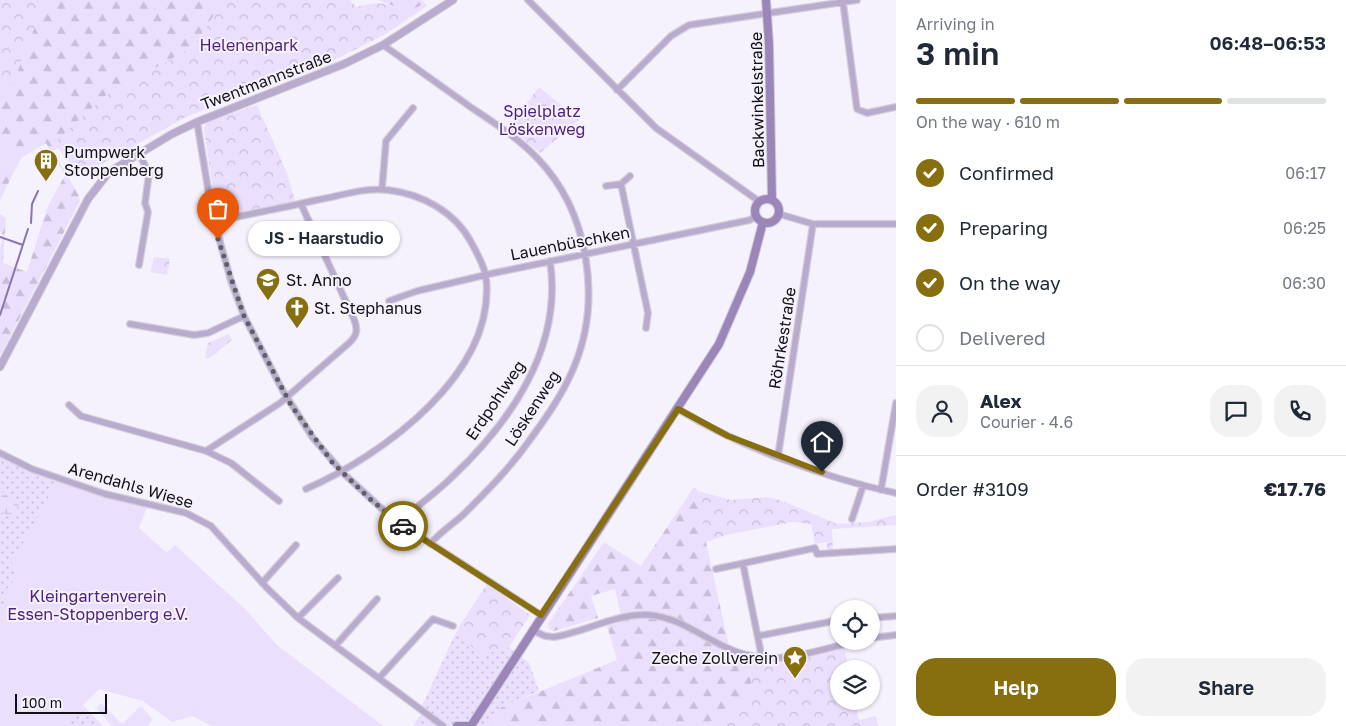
<!DOCTYPE html>
<html lang="en">
<head>
<meta charset="utf-8">
<style>
	:root { --surface:#fff; --page:#f2f2f3; --text:#1f2937; --muted:#747a83; --line:#e0e1e3; --accent:#876e0e }
	body { margin:0; font-family:"Golos Text",sans-serif; background:var(--page); color:var(--text); height:100vh; display:flex; flex-direction:column; font-size:19px; white-space:nowrap }
	* { box-sizing:border-box; margin:0 }
	p { font-size:16px; color:var(--muted) }
	.icon { flex:none; width:28px; height:28px; fill:none; stroke:currentColor; stroke-width:2; stroke-linecap:round; stroke-linejoin:round }
	.map { position:relative; flex:1; overflow:hidden }
	.side { display:flex; flex-direction:column; background:var(--surface); width:450px }
	.side>* { flex:none }
	.tools { position:absolute; left:830px; top:600px; display:grid; gap:10px }
	.tools a { display:grid; place-items:center; width:50px; height:50px; border-radius:50%; background:var(--surface); box-shadow:0 1px 4px #0004; font-size:25px }
	.scale { position:absolute; left:15px; bottom:12px; width:92px; box-sizing:border-box; padding-left:5px; border:2px solid #111014; border-top:0; font-size:14px; line-height:18px; white-space:nowrap; color:#111014; -webkit-text-stroke:4px #f6f2fd; paint-order:stroke }
	.pin { position:absolute; display:grid; place-items:center; width:42px; height:42px; color:#fff; margin:-51px -21px; border-radius:50% 50% 50% 0; rotate:-45deg; box-shadow:0 0 5px #0007 }
	.pin .icon { rotate:45deg }
	.courier { position:absolute; display:grid; place-items:center; width:50px; height:50px; margin:-25px; border:4px solid #876e0e; border-radius:50%; background:#fff; color:#222; box-shadow:0 1px 6px #0007 }
	.bubble { position:absolute; height:35px; border-radius:18px; background:var(--surface); box-shadow:0 1px 4px #0004; font-size:16px; font-weight:600; line-height:35px; text-align:center }
	.head em { font-style:normal; font-weight:600 }
	.head div { display:flex; flex-direction:column-reverse }
	.head { display:flex; align-items:center; justify-content:space-between; height:85px; padding:0 20px }
	h1 { font-size:32px; font-weight:600; line-height:38px }
	.bar { display:grid; grid-template-columns:repeat(4,1fr); gap:8px 5px; align-content:center; height:60px; padding:0 20px }
	.bar i { height:6px; border-radius:4px; background:var(--line) }
	.bar .current { background:var(--accent) }
	.bar p { grid-column:span 4 }
	.line { display:flex; align-items:center; gap:12px; padding:0 20px; border-top:1px solid var(--line) }
	.line div { flex:1 }
	.round { display:grid; place-items:center; flex:none; width:52px; height:52px; border-radius:20px; background:var(--page) }
	ol { padding:0 20px; list-style:none }
	li { display:flex; align-items:center; gap:15px; height:55px }
	li p { margin-inline-start:auto }
	li .icon { padding:5px; border-radius:50%; background:var(--accent); color:#fff; stroke-width:4 }
	li:last-child { color:var(--muted) }
	li i { width:28px; height:28px; border:2px solid var(--line); border-radius:50% }
	.cta { display:flex; gap:10px; margin-top:auto; padding:10px 20px }
	.cta a { flex:1; height:58px; border-radius:20px; background:var(--accent); color:#fff; font-size:20px; font-weight:600; line-height:58px; text-align:center }
	.cta a+a { background:var(--page); color:var(--text) }
	main { display:flex; flex:1; min-height:0 }
	.map>svg:first-child { display:block }
	.grass { fill:url(#grass-dots) }
	.forest { fill:url(#forest-firs) }
	.wetland { fill:url(#wetland-marsh) }
	.park { fill:url(#park-crowns) }
	.garden { fill:#eadffd }
	.lines { fill:none; stroke-linecap:round; stroke-linejoin:round }
	.stream { stroke:#8b74ad; stroke-width:2 }
	.minor-casing { stroke:#d1ced8; stroke-width:8 }
	.tertiary-casing { stroke:#d1ced8; stroke-width:9 }
	.secondary-casing { stroke:#d1ced8; stroke-width:10 }
	.minor { stroke:#b8abce; stroke-width:5.5 }
	.tertiary { stroke:#b8abce; stroke-width:7 }
	.secondary { stroke:#9b86ba; stroke-width:8 }
	.done { stroke:#615f66; stroke-width:5; stroke-dasharray:0 9 }
	.route { stroke:#876e0e; stroke-width:6 }
	.labels { text-anchor:middle; dominant-baseline:central; stroke-width:4; stroke-linejoin:round; paint-order:stroke }
	.park-label { font-size:16px; fill:#4e227c; stroke:#f6f2fd }
	.street-label { font-size:16px; fill:#111014; stroke:#f6f2fd }
	.poi-label { font-size:16px; fill:#111014; stroke:#f6f2fd; text-anchor:start }
</style>
</head>
<body>
<main>
<div class="map">
<svg width="896" height="726" viewBox="0 0 896 726">
	<defs>
		<pattern id="grass-dots" width="8" height="8" patternUnits="userSpaceOnUse" patternTransform="scale(1.25)"><rect width="8" height="8" fill="#eadffd"/><path d="M2 2h.1M6 6h.1" fill="none" stroke="#c8bed8" stroke-width="1.8" stroke-linecap="round"/></pattern>
		<pattern id="forest-firs" width="22" height="20" patternUnits="userSpaceOnUse" patternTransform="scale(1.25)"><rect width="22" height="20" fill="#eadffd"/><path d="M5 1l3.5 6h-7zM16 11l3.5 6h-7z" fill="#c8bed8"/></pattern>
		<pattern id="wetland-marsh" width="20" height="14" patternUnits="userSpaceOnUse" patternTransform="scale(1.25)"><rect width="20" height="14" fill="#eadffd"/><path d="M1 5h8M5 5V1M11 12h8M15 12V8" fill="none" stroke="#c8bed8"/></pattern>
		<pattern id="park-crowns" width="20" height="18" patternUnits="userSpaceOnUse" patternTransform="scale(1.25)"><rect width="20" height="18" fill="#eadffd"/><path d="M2 6a3 3 0 1 1 6 0M12 15a3 3 0 1 1 6 0" fill="none" stroke="#c8bed8"/></pattern>
	</defs>
	<rect width="100%" height="100%" fill="#f6f2fd"/>
	<path class="grass" d="M0,455L58,480L10,568L18,576L3,594L12,602L0,614Z
		M458,628L478,656L509,647L529,663L539,691L500,708L488,726H413L423,711L421,708Z
		M83,705L103,726H62Z"/>
	<path class="forest" d="M45,0H224L193,47L105,96L56,142L58,148L53,151L79,196L80,201L0,356V248L3,237L0,231V214L6,218L3,263L27,272L47,208L65,175L46,143L21,158L0,200V95L16,75Z
		M378,0H422L425,3L409,12Z
		M694,487L698,491L706,542L730,651L746,658L753,689L722,726H488L500,708L617,660L607,626L622,621L615,589L591,596L598,618L554,631L549,628L548,624L604,542L641,566Z"/>
	<path class="wetland" d="M0,490L19,505L10,519L4,512L0,516Z"/>
	<path class="park" d="M0,0H45L16,75L0,95Z
		M224,0H350L356,7C378,0 387,3 409,12L425,3L427,6L384,35L338,58L186,117L96,167C77,174 64,159 55,142L105,96L193,47Z
		M539,87L579,120L540,153L509,127Z
		M257,105L287,173L295,201L217,217L204,129L207,122Z
		M154,257L170,259L167,275L151,272Z
		M229,334L232,340L210,358H205L208,343Z
		M698,491L731,500L765,497L780,500L837,524L868,522L896,515V525L832,529L833,550H828L826,542L815,544L811,524L793,522L726,535L706,542Z
		M487,584L530,615L509,647L478,656L458,628Z
		M844,646L848,669H839V701H855L859,720L876,716L878,726H722L753,689L746,658L757,660Z"/>
	<path class="garden" d="M8,143L20,160L1,175L0,179V149Z
		M251,187L254,203L222,210L219,193Z
		M58,480L148,505L139,528L167,553L175,545L245,609L277,645L383,726H212L192,716L172,722L143,701L99,689L62,726H0V614L12,602L2,595L18,576L9,568Z
		M101,703L122,724L141,706L153,720L147,726H112L96,708Z"/>
	<g class="lines">
		<path class="stream" d="M31,223L32,204L38,191
			M0,237L23,245
			M0,315L28,229"/>
		<defs>
			<path id="minor" d="M528,0L656,128L760,202
				M843,2L857,109L867,113L896,107
				M383,45C412,65 441,86 469,106C493,122 518,138 538,159C589,212 602,300 574,367C563,394 546,418 529,441C510,468 487,491 464,514C453,524 440,532 430,544
				M617,90L671,36L689,25L857,0
				M197,122L212,213L231,281L244,316L283,391L313,438L343,473L393,519L541,615
				M621,184L648,313L646,328
				M606,186L621,184L630,176
				M382,189L386,141L413,108
				M779,214L813,224H896
				M213,222C248,214 283,208 317,200C340,196 365,187 388,190C422,194 455,212 471,242C477,253 484,265 486,277C497,373 383,455 306,489
				M139,265L148,212L145,203L149,174L139,153
				M389,301L417,291L494,273L750,220L756,215
				M130,324L194,335L208,333L244,316
				M69,405L81,416L206,451L231,463L279,501
				M678,409C740,447 825,478 896,493
				M206,451L280,403L349,343C358,335 358,328 353,317L301,204
				M0,453L32,469L105,494L186,513L211,526L267,588L298,618L443,726
				M778,456L813,224
				M881,490L896,403
				M852,519L863,486
				M399,523C415,507 435,494 451,478C511,422 563,347 550,261
				M743,564L762,658
				M716,569L815,548L817,554L896,549
				M262,583L296,545
				M298,618L338,578
				M871,618L896,616
				M532,630L545,636L554,637C586,632 616,613 650,615C679,618 698,634 723,646C771,670 809,652 857,641
				M758,636L839,620
				M871,638L896,635
				M336,645L377,599
				M380,677L433,619L453,626"/>
			<path id="tertiary" d="M0,367L88,199L109,172L172,134L197,122L344,64L383,45L453,0"/>
			<path id="secondary" d="M766,0L769,44L772,200
				M755 211a12 12 0 1 1 24 0a12 12 0 1 1-24 0Z
				M457,726H468
				M471,726L719,344L750,272L763,222"/>
		</defs>
		<use href="#minor" class="minor-casing"/>
		<use href="#tertiary" class="tertiary-casing"/>
		<use href="#secondary" class="secondary-casing"/>
		<use href="#minor" class="minor"/>
		<use href="#tertiary" class="tertiary"/>
		<use href="#secondary" class="secondary"/>
	</g>
	<g class="lines">
		<path class="done" d="M218,239L244,316L291,405L332,462L370,499L403,526"/>
		<path class="route" d="M403,526L541,615L678,409L728,436L822,472"/>
	</g>
	<defs>
		<symbol id="building-pin" viewBox="-11 -11 22 30"><path d="M0 17L-7.5 6A9.5 9.5 0 1 1 7.5 6Z" fill="#876e0e" stroke="#f6f2fd"/><path d="M-4-6H4V6H1V3H-1V6H-4ZM-2.5-4.3h1.7v1.8h-1.7ZM.8-4.3h1.7v1.8H.8ZM-2.5-1h1.7V.8h-1.7ZM.8-1h1.7V.8H.8Z" fill="#fff"/></symbol>
		<symbol id="school-pin" viewBox="-11 -11 22 30"><path d="M0 17L-7.5 6A9.5 9.5 0 1 1 7.5 6Z" fill="#876e0e" stroke="#f6f2fd"/><path d="M0-5L7-2L0 1L-7-2ZM-4 1L0 2.5L4 1V4Q0 6-4 4Z" fill="#fff"/></symbol>
		<symbol id="church-pin" viewBox="-11 -11 22 30"><path d="M0 17L-7.5 6A9.5 9.5 0 1 1 7.5 6Z" fill="#876e0e" stroke="#f6f2fd"/><path d="M-1.2-6h2.4v3.5h3.3v2.4h-3.3V6h-2.4V-.1h-3.3v-2.4h3.3Z" fill="#fff"/></symbol>
		<symbol id="sight-pin" viewBox="-11 -11 22 30"><path d="M0 17L-7.5 6A9.5 9.5 0 1 1 7.5 6Z" fill="#876e0e" stroke="#f6f2fd"/><path d="M0-6L1.8-2.2L6-1.7L2.9 1.2L3.7 5.4L0 3.3L-3.7 5.4L-2.9 1.2L-6-1.7L-1.8-2.2Z" fill="#fff"/></symbol>
	</defs>
	<g fill-rule="evenodd">
		<use href="#building-pin" x="32" y="147" width="28" height="38"/>
		<use href="#school-pin" x="254" y="266" width="28" height="38"/>
		<use href="#church-pin" x="283" y="294" width="28" height="38"/>
		<use href="#sight-pin" x="781" y="644" width="28" height="38"/>
	</g>
	<g class="labels">
		<g class="park-label">
			<text x="249" y="45">Helenenpark</text>
			<text x="542" y="111">Spielplatz<tspan x="542" dy="18">Löskenweg</tspan></text>
			<text x="98" y="596">Kleingartenverein<tspan x="98" dy="18">Essen-Stoppenberg e.V.</tspan></text>
		</g>
		<g class="street-label">
			<text transform="translate(266 80) rotate(-21)">Twentmannstraße</text>
			<text transform="translate(757 100) rotate(-91)">Backwinkelstraße</text>
			<text transform="translate(570 243) rotate(-11)">Lauenbüschken</text>
			<text transform="translate(782 338) rotate(-81)">Röhrkestraße</text>
			<text transform="translate(495 400) rotate(-56)">Erdpohlweg</text>
			<text transform="translate(532 408) rotate(-57)">Löskenweg</text>
			<text transform="translate(131 485) rotate(16)">Arendahls Wiese</text>
		</g>
		<g class="poi-label">
			<text x="64" y="152">Pumpwerk<tspan x="64" dy="18">Stoppenberg</tspan></text>
			<text x="286" y="280">St. Anno</text>
			<text x="314" y="308">St. Stephanus</text>
			<text x="778" y="658" text-anchor="end">Zeche Zollverein</text>
		</g>
	</g>
</svg>
<div class="tools">
<a><svg class="icon" aria-label="locate" viewBox="0 0 24 24"><circle cx="12" cy="12" r="6"/><path d="M12 2v4M12 18v4M2 12h4M18 12h4"/></svg></a>
<a><svg class="icon" aria-label="layers" viewBox="0 0 24 24"><path d="M12 4l9 5-9 5-9-5zM3 14l9 5 9-5"/></svg></a>
</div>
<div class="scale">100 m</div>
<div class="pin" style="left:218px;top:239px;background:#ea580c"><svg class="icon" aria-label="bag" viewBox="0 0 24 24"><path d="M5 8h14l-1 12H6zM9 8a3 3 0 0 1 6 0"/></svg></div>
<div class="pin" style="left:822px;top:472px;background:#1f2937"><svg class="icon" aria-label="home" viewBox="0 0 24 24"><path d="M3 11l9-7 9 7M6 9v11h12V9"/></svg></div>
<div class="courier" style="left:403px;top:526px"><svg class="icon" aria-label="car" viewBox="0 0 24 24"><path d="M5 17H2v-5l4-1 3-4h7l3 4 3 1v5h-3M9 17h6M6 11h13"/><circle cx="7" cy="17" r="2"/><circle cx="17" cy="17" r="2"/></svg></div>
<div class="bubble" style="left:248px;top:221px;width:152px">JS - Haarstudio</div>
</div>
<section class="side">
<div class="head"><div><h1>3 min</h1><p>Arriving in</p></div><em>06:48–06:53</em></div>
<div class="bar"><i class="current"></i><i class="current"></i><i class="current"></i><i></i><p>On the way · 610 m</p></div>
<ol>
<li><svg class="icon" aria-label="check" viewBox="0 0 24 24"><path d="M5 12l5 5 9-10"/></svg>Confirmed<p>06:17</p></li>
<li><svg class="icon" aria-label="check" viewBox="0 0 24 24"><path d="M5 12l5 5 9-10"/></svg>Preparing<p>06:25</p></li>
<li><svg class="icon" aria-label="check" viewBox="0 0 24 24"><path d="M5 12l5 5 9-10"/></svg>On the way<p>06:30</p></li>
<li><i></i>Delivered</li>
</ol>
<div class="line" style="height:90px"><a class="round"><svg class="icon" aria-label="person" viewBox="0 0 24 24"><circle cx="12" cy="8" r="4"/><path d="M4 21q1-7 8-7t8 7"/></svg></a><div><b>Alex</b><p>Courier · 4.6</p></div><a class="round"><svg class="icon" aria-label="chat" viewBox="0 0 24 24"><path d="M4 5h16v11H9l-5 4z"/></svg></a><a class="round"><svg class="icon" aria-label="phone" viewBox="0 0 24 24"><path d="M5 4h4l2 5-3 2q2 4 5 5l2-3 5 2v4C11 20 4 13 5 4z"/></svg></a></div>
<div class="line" style="height:65px"><div>Order #3109</div><b>€17.76</b></div>
<div class="cta"><a>Help</a><a>Share</a></div>
</section>
</main>
</body>
</html>
